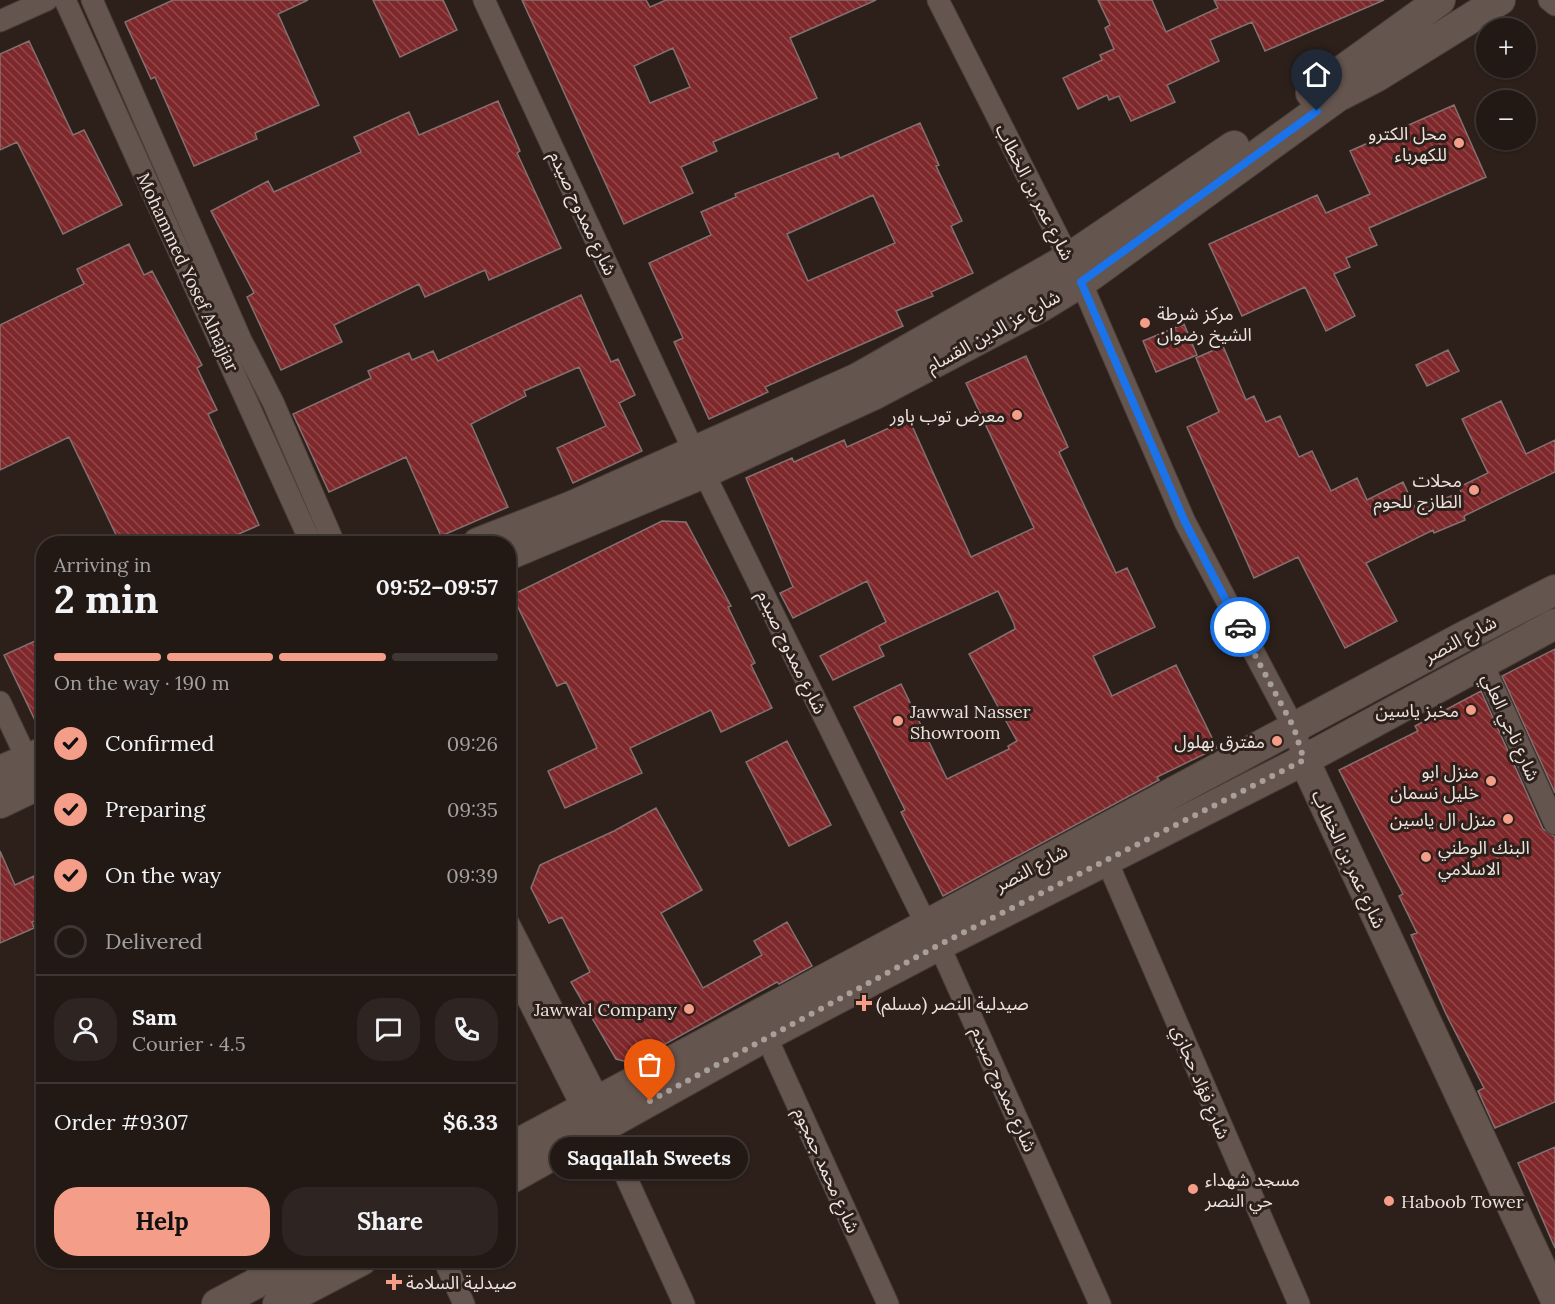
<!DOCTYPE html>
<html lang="en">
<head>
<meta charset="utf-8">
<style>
	:root { --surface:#221814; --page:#2e2522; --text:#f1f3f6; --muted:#a2a0a0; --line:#3f3734; --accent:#f49e89 }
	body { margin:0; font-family:Lora,"Noto Sans Arabic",serif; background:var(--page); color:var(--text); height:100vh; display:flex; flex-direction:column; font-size:22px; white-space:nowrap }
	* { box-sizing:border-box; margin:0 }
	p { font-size:20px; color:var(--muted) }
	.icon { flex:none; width:33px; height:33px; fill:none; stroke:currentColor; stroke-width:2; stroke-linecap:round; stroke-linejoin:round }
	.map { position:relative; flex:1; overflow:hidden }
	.side { position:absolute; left:36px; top:536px; width:480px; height:732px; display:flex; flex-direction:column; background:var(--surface); border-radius:24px; box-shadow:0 2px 4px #0004,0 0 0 2px var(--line) }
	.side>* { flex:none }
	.fabs { position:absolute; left:1476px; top:18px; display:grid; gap:12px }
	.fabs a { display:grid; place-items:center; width:60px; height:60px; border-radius:50%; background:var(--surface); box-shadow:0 2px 4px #0004,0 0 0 2px var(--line); font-size:30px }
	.pin { position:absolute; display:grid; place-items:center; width:51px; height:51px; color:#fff; margin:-62px -26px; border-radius:50% 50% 50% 0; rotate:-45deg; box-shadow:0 0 6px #0007 }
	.pin .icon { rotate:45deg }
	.courier { position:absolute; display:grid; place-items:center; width:60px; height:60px; margin:-30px; border:4px solid #1a73e8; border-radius:50%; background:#fff; color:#222; box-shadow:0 2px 8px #0007 }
	.bubble { position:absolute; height:42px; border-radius:21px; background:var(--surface); box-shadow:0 2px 4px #0004,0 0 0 2px var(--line); font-size:20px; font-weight:700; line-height:42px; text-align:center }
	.headline em { font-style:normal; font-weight:700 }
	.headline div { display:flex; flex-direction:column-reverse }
	.headline { display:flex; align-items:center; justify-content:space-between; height:102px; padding:0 18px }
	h1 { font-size:39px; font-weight:700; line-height:45px }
	.bar { display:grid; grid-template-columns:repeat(4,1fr); gap:9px 6px; align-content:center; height:72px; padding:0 18px }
	.bar i { height:8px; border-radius:4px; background:var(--line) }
	.bar .selected { background:var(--accent) }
	.bar p { grid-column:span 4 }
	.line { display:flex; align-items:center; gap:15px; padding:0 18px; border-top:2px solid var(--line) }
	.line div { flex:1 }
	.round { display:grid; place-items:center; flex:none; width:63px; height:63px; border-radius:24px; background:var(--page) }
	ol { padding:0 18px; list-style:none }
	li { display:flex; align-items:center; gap:18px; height:66px }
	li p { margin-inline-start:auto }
	li .icon { padding:6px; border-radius:50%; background:var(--accent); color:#111; stroke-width:4 }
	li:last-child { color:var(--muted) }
	li i { width:33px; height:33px; border:3px solid var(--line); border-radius:50% }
	.button { display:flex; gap:12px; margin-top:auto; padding:12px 18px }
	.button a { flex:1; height:69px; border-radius:24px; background:var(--accent); color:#111; font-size:24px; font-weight:700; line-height:69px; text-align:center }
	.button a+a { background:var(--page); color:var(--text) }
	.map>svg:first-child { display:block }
	.building { fill:url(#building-back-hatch); stroke:#837170; stroke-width:1.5; fill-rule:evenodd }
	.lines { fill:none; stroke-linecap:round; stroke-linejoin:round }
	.street-casing { stroke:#493e3a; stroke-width:23 }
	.secondary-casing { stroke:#493e3a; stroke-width:32 }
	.street { stroke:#65554f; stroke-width:21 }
	.secondary { stroke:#65554f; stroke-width:30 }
	.done { stroke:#a99f9a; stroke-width:6; stroke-dasharray:0 10.8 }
	.route { stroke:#1a73e8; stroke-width:8 }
	.poi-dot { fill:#f49e89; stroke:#2d201b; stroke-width:2 }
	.labels { text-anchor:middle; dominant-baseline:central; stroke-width:6; stroke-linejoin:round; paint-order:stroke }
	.poi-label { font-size:18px; fill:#ece3df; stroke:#2d201b; text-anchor:end }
	.street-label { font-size:18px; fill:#ece3df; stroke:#2d201b }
</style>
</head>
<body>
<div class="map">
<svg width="1555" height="1304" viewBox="0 0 1555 1304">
	<defs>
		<pattern id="building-back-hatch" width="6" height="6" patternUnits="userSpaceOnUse" patternTransform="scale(1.5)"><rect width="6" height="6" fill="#7f282c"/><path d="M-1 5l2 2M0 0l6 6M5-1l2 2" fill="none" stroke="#91474a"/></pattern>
	</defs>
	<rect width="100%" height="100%" fill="#2d201b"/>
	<path class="building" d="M173,0H308L278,14L319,105L255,133L257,139L194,166L155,77L151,79L125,22Z
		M373,0H443L457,30L400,57Z
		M522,0H646L650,7L666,0H876L790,38L817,98L713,142L717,151L681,167L693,193L624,224ZM673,48L690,87L650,103L634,66Z
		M1098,0H1152L1166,32L1218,8L1214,0H1384L1265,51L1252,22L1210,40L1219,61L1167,85L1175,102L1131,121L1119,96L1109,100L1107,95L1078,109L1063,78L1102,60L1100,55L1114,49L1105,28L1110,25Z
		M29,41L73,135L84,130L122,205L63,234L17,142L0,150V54Z
		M498,101L520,151L517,153L561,248L489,280L485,270L425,297L419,284L334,325L342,342L281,370L247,297L254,293L211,211L268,181L274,192L361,152L354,137L409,112L419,135Z
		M1454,105L1486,177L1369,228L1377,245L1346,258L1350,267L1334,274L1355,316L1326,331L1305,287L1242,316L1209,244L1317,195L1326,213L1370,194L1350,151Z
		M920,123L939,165L936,166L962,221L951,226L973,273L931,292L933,296L896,311L903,326L765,387L768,392L709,419L674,342L683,338L649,263L711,235L701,212L736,197L735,194L838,153L840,158ZM873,195L895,243L808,281L787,234Z
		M129,244L144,275L152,271L202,365L197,368L217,410L208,414L259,525L218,543H120L69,437L0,470V325L84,284L77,269Z
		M581,295L611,362L618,359L635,395L619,403L642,451L573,483L557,448L606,426L579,367L524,391L526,396L471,424L508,507L441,536L406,457L329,492L293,414L371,378L368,371L409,353L412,360L433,351L438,361Z
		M1184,324L1197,355L1156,372L1143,341Z
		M1223,346L1246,400L1254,396L1266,422L1280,416L1299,457L1312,451L1331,491L1357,478L1367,500L1403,482L1416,510L1461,492L1459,487L1488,473L1462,419L1501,401L1526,454L1555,440V472L1464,516L1465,520L1434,533L1433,530L1366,563L1397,621L1345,648L1298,557L1254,578L1187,427L1219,412L1196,358Z
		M1448,350L1459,371L1427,386L1416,365Z
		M1026,356L1068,447L1059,452L1116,573L1127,568L1155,627L1093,656L1112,696L1176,665L1217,748L1157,777L1159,780L943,896L901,812L905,810L854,707L901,684L947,779L1009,749L1008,746L1017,741L969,654L1015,629L1014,624L998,591L879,646L884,656L833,680L820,656L886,622L867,581L793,618L780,593L793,587L746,478L792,458L794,462L844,440L847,447L909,419L971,557L1034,528L966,383Z
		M662,521L686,522L731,606L728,607L755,663L751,665L772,708L721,732L711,710L630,748L642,773L565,808L548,771L597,748L566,682L557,686L512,595Z
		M44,637V735H42L4,655Z
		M1555,649V793L1502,676Z
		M1481,691L1543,829L1555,837V1102L1495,1128L1478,1091L1484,1088L1446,1014L1411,935L1417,933L1399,896L1403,894L1339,770L1418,731L1415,726Z
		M787,741L831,825L789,846L746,762Z
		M656,808L702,890L661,913L703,988L762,955L754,941L787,922L812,966L779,984L777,982L631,1063L616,1059L571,982L590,972L562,917L549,923L531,888L540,865L614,831Z
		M0,851L15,885L34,876L44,897V917L32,922L34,928L0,943Z
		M1555,1147V1248L1518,1163Z"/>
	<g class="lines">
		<defs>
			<path id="street" d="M65,0L311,543
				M92,0L241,340L273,402L334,543
				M484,0L704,473L927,926L939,945L1100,1304
				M938,0L1081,282L1185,522L1294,728L1304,760
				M1549,0L1555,5
				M0,21L47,0
				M1482,662L1555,824
				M0,702L33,772
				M1106,859L1299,1304
				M508,922L605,1112
				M508,960L583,1109L621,1166L684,1304
				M766,1036L888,1304
				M254,1260L263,1280
				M444,1260L464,1304"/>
			<path id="secondary" d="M1311,93L1440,0
				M478,543L570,507L858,378L1069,258L1234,146
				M508,555L704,473L873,395L1042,306L1086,279L1337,97L1376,77L1500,0
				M1304,760L1555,1298
				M0,771L44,752
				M0,803L44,782
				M508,1149L1461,638L1555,590
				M508,1180L766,1036L939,945L1304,760L1555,624
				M217,1304L300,1260
				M278,1304L362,1260"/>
		</defs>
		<use href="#street" class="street-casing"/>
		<use href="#secondary" class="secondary-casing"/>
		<use href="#street" class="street"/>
		<use href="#secondary" class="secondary"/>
	</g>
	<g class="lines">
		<path class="done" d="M650,1101L939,945L1304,760L1294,728L1240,627"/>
		<path class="route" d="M1240,627L1185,522L1081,282L1317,111"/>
	</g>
	<g class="poi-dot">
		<circle cx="1459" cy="143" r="6"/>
		<circle cx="1145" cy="323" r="6"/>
		<circle cx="1017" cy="415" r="6"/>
		<circle cx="1474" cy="490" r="6"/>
		<circle cx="1471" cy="710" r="6"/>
		<circle cx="898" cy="721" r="6"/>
		<circle cx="1277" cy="741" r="6"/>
		<circle cx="1491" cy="781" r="6"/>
		<circle cx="1508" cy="819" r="6"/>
		<circle cx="1426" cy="857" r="6"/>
		<path d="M861 994h6v6h6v6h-6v6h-6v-6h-6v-6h6z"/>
		<circle cx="689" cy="1009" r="6"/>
		<circle cx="1193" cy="1189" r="6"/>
		<circle cx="1389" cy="1201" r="6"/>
		<path d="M391 1273h6v6h6v6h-6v6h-6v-6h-6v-6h6z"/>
	</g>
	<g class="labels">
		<g class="poi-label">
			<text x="1447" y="133">محل الكترو<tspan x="1447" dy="21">للكهرباء</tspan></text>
			<text x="1157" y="313" text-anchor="start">مركز شرطة<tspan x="1157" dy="21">الشيخ رضوان</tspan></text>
			<text x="1005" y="415">معرض توب باور</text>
			<text x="1462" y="480">محلات<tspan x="1462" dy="21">الطازج للحوم</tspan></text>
			<text x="1459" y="710">مخبز ياسين</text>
			<text x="910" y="711" text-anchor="start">Jawwal Nasser<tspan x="910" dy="21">Showroom</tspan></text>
			<text x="1265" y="741">مفترق بهلول</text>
			<text x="1479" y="771">منزل ابو<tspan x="1479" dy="21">خليل نسمان</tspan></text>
			<text x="1496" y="819">منزل ال ياسين</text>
			<text x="1438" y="847" text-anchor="start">البنك الوطني<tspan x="1438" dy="21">الاسلامي</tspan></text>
			<text x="876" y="1003" text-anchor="start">صيدلية النصر (مسلم)</text>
			<text x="677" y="1009">Jawwal Company</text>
			<text x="1205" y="1179" text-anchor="start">مسجد شهداء<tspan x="1205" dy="21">حي النصر</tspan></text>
			<text x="1401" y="1201" text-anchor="start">Haboob Tower</text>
			<text x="406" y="1282" text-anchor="start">صيدلية السلامة</text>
		</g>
		<g class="street-label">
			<text transform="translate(1035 192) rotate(63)">شارع عمر بن الخطاب</text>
			<text transform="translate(583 213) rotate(65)">شارع ممدوح صيدم</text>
			<text transform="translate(188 272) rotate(65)">Mohammed Yosef Alnajjar</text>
			<text transform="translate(993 331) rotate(-29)">شارع عز الدين القسام</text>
			<text transform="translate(1460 639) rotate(-28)">شارع النصر</text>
			<text transform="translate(792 652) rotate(64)">شارع ممدوح صيدم</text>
			<text transform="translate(1511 727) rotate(66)">شارع ناجي العلي</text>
			<text transform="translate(1349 859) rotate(65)">شارع عمر بن الخطاب</text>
			<text transform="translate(1031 868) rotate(-28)">شارع النصر</text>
			<text transform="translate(1201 1082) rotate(67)">شارع فؤاد حجازي</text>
			<text transform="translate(1004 1089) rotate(66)">شارع ممدوح صيدم</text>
			<text transform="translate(827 1170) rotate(66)">شارع محمد جمجوم</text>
		</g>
	</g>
</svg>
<div class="fabs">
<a>+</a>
<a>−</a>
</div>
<div class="pin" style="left:650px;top:1101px;background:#ea580c"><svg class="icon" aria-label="bag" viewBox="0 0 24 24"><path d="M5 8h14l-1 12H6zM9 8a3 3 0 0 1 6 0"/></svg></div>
<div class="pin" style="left:1317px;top:111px;background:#1f2937"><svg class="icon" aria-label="home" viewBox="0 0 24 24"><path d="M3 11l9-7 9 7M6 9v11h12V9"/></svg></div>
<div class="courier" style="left:1240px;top:627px"><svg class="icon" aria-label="car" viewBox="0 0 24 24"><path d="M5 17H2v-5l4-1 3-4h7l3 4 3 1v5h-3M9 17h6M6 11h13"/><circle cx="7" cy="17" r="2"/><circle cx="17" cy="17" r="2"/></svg></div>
<div class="bubble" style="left:550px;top:1137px;width:198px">Saqqallah Sweets</div>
<section class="side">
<div class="headline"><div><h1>2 min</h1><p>Arriving in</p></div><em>09:52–09:57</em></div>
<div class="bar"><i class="selected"></i><i class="selected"></i><i class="selected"></i><i></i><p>On the way · 190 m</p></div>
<ol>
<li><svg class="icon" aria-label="check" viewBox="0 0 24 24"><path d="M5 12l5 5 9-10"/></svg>Confirmed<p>09:26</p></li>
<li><svg class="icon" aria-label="check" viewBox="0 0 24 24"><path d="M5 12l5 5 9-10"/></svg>Preparing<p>09:35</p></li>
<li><svg class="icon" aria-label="check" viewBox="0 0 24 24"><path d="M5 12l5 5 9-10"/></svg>On the way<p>09:39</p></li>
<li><i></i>Delivered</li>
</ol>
<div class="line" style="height:108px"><a class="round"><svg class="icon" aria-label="person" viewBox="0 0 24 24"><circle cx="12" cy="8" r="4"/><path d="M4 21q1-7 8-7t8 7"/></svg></a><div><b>Sam</b><p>Courier · 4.5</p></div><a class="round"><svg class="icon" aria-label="chat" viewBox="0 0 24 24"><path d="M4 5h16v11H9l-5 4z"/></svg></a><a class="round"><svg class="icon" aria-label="phone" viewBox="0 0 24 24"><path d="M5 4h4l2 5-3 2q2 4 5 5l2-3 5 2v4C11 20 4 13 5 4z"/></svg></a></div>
<div class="line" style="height:78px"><div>Order #9307</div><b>$6.33</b></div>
<div class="button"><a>Help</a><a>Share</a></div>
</section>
</div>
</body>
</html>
